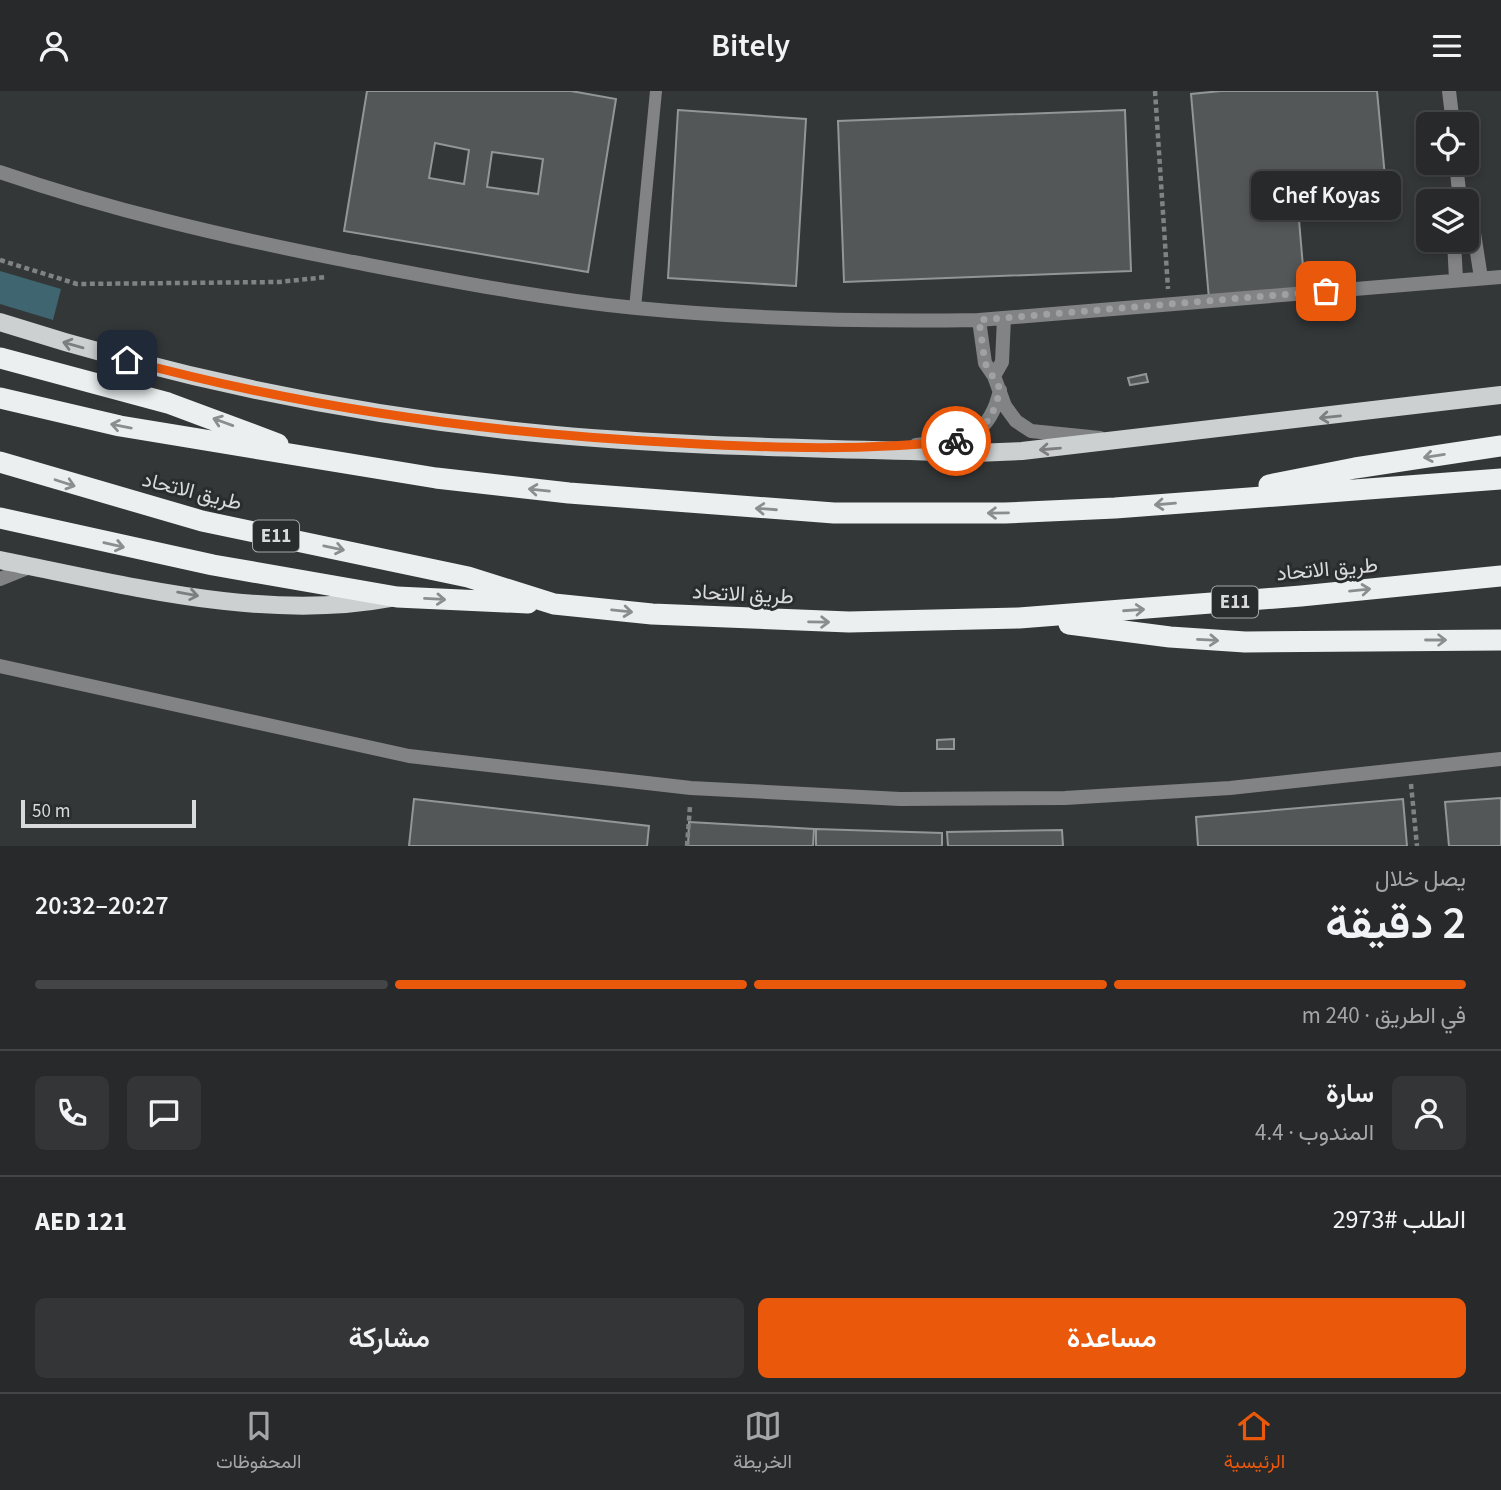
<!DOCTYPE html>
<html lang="ar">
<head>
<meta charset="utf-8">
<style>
	:root { --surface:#27292a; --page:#333536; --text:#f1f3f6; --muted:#a4a6a8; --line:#434547; --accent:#ea580c }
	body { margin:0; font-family:"Source Sans 3",Vazirmatn,sans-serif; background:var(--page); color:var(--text); direction:rtl; height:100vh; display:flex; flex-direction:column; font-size:26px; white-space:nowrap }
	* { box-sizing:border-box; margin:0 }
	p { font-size:23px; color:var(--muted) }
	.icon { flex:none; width:38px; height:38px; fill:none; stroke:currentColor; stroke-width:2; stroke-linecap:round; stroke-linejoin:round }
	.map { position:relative; height:755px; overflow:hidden; direction:ltr }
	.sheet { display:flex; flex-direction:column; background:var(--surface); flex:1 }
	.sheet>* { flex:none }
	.controls { position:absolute; left:1416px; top:21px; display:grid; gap:14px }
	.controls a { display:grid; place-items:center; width:63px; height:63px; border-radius:10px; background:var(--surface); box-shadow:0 4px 10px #0003,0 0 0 2px var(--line); font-size:35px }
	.scale { position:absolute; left:21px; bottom:18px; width:175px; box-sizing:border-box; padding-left:7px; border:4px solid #d8dadb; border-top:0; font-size:19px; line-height:24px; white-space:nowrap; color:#d8dadb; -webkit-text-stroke:5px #2a2d2e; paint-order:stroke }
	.pin { position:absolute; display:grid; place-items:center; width:60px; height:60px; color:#fff; margin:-30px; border-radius:14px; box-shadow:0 4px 10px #0006 }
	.courier { position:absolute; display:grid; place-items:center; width:70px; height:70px; margin:-35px; border:5px solid #ea580c; border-radius:50%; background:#fff; color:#222; box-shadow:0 2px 9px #0007 }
	.bubble { position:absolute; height:49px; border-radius:10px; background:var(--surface); box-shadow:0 4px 10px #0003,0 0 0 2px var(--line); font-size:23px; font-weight:600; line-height:49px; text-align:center; direction:rtl }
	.overview em { font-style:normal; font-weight:600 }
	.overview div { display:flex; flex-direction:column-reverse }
	.overview { display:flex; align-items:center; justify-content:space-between; height:119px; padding:0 35px }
	h1 { font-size:46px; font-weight:600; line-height:52px }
	.bar { display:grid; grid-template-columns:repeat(4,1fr); gap:10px 7px; align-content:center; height:84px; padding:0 35px }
	.bar i { height:9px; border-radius:5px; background:var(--line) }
	.bar .current { background:var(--accent) }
	.bar p { grid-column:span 4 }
	.line { display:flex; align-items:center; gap:18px; padding:0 35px; border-top:2px solid var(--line) }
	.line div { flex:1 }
	.round { display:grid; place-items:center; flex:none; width:74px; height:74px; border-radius:10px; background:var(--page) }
	.button { display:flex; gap:14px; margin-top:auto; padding:14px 35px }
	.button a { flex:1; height:80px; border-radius:10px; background:var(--accent); color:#fff; font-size:28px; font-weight:600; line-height:80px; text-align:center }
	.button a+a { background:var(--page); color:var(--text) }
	header { display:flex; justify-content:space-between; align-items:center; height:91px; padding:0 35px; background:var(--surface); font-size:32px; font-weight:600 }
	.menu { display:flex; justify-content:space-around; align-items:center; height:98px; border-top:2px solid var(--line); background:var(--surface); font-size:19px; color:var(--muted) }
	.menu a { display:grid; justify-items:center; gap:4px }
	.menu .current { color:var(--accent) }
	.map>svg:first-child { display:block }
	.green { fill:#3e6570 }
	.building { fill:#545758; stroke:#929697; stroke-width:2; fill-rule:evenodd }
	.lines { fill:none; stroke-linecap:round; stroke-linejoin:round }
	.path { stroke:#808384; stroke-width:4.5; stroke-dasharray:5 3.5; stroke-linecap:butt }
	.lane { stroke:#828384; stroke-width:12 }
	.street { stroke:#828384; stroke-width:14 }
	.primary { stroke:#cdd0d1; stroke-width:18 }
	.highway { stroke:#ebeff0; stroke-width:21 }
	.oneway { stroke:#7c7e80 }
	.oneway2 { stroke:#8a8e8f }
	.done { stroke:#9fa1a2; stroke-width:7; stroke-dasharray:0 12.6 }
	.route { stroke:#ea580c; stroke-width:9 }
	.labels { text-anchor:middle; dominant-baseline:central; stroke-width:6; stroke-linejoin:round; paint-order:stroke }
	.shield { fill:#2a2d2e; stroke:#a4a6a7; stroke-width:2 }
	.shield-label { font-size:19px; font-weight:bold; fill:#d8dadb }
	.street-label { font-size:21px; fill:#d8dadb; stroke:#2a2d2e }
</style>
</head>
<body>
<header><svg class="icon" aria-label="menu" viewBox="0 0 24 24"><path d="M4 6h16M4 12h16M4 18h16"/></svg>Bitely<svg class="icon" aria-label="person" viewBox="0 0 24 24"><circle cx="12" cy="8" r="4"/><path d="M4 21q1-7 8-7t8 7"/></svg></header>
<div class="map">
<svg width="1501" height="755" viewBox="0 0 1501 755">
	<rect width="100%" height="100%" fill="#343738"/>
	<path class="green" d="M0,180L61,198L53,229L0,213Z"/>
	<path class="building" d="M367,0H571L616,8L588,181L344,140ZM435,52L469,59L464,93L429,87ZM492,61L543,68L538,103L487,96Z
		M1221,0H1377L1385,86L1296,94L1305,199L1209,208L1191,3Z
		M678,19L806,28L796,195L668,187Z
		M1125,19L1131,180L844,191L838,30Z
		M1146,283L1148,291L1130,294L1128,287Z
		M954,648V658H937V649Z
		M1501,707V755H1449L1445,711Z
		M414,708L649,735L647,755H409Z
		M1403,708L1407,755H1198L1196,726Z
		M689,731L814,738L813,755H688Z
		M816,738L942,742V755H816Z
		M1062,739L1063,755H948L947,741Z"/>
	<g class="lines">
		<path class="path" d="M1155,0L1168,198
			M0,169L77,193L279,191L327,186
			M1411,693L1417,755
			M687,755L690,715"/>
		<path class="lane" d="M635,217L656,0"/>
		<path class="street" d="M1449,0L1453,33
			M1456,72L1460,110
			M0,81C111,119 223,145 338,168C437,187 535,207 636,217C750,228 864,231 979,229L1501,186
			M1466,121L1473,136L1481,187
			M1454,149L1456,189
			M979,229L985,272L994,285L1005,315L1016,330L1031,340L1100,347
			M994,285L1002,271L1004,227
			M916,354C960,349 989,350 1000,299
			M0,488L32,475
			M0,575L409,665L691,697L900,708L1065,707L1230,697L1501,668"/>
		<path class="primary" d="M0,231C165,284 333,320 506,339C661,356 819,357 975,362L1022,360L1501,304
			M0,469C126,494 264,531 391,507"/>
		<path class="highway" d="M0,267L168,312L278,353
			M0,307L120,335L436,387L569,402L834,422H1005L1115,417L1501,388
			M0,371L202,430L468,486L554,513L652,523L849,531L1019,527L1301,505L1501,485
			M1269,394L1355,377L1501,355
			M0,427L213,474L397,506L528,512
			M1069,533L1170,546L1245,551L1501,549"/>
	</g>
	<defs><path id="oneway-shaft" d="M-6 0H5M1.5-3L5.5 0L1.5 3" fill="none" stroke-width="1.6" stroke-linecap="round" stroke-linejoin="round" transform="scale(1.75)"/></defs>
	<g class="oneway">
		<use href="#oneway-shaft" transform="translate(73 254) rotate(-164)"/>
		<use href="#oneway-shaft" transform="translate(1330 326) rotate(174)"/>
		<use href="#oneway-shaft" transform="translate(1050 358) rotate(175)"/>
		<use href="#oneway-shaft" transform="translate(188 503) rotate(10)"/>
	</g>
	<g class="oneway2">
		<use href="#oneway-shaft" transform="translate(223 331) rotate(-160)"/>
		<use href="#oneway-shaft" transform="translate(121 335) rotate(-169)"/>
		<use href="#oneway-shaft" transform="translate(1434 365) rotate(171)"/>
		<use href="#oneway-shaft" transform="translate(65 392) rotate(18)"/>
		<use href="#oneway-shaft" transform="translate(539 399) rotate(-174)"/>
		<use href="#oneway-shaft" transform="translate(1165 413) rotate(175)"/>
		<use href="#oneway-shaft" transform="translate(766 418) rotate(-176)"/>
		<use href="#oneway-shaft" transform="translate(998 422) rotate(179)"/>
		<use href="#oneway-shaft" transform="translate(114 454) rotate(13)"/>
		<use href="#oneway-shaft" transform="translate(334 457) rotate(12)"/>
		<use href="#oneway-shaft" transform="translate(1360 499) rotate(-6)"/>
		<use href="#oneway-shaft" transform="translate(435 508) rotate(3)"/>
		<use href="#oneway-shaft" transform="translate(1134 519) rotate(-4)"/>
		<use href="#oneway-shaft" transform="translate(622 520) rotate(6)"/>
		<use href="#oneway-shaft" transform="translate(819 531) rotate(1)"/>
		<use href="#oneway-shaft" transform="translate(1208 549) rotate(3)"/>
		<use href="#oneway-shaft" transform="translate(1436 549)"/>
	</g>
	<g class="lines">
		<path class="done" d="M956,350C984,345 995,322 1000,298L985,272L979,229L1326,200"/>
		<path class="route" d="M127,269C307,318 494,343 681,352C773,357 864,360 956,350"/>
	</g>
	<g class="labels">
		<g class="shield">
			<rect x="253" y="429.5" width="46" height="31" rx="5"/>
			<rect x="1212" y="495.5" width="46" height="31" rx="5"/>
		</g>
		<g class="shield-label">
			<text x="276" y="445">E11</text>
			<text x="1235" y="511">E11</text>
		</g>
		<g class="street-label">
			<text transform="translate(192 400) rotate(14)">طريق الاتحاد</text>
			<text transform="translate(1327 478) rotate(-5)">طريق الاتحاد</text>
			<text transform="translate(743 503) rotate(3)">طريق الاتحاد</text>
		</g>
	</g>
</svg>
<div class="controls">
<a><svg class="icon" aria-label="locate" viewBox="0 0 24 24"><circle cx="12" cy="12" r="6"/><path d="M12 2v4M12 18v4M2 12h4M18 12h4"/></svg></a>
<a><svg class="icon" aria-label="layers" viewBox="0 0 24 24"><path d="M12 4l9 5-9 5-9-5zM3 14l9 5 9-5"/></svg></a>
</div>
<div class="scale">50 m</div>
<div class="pin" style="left:1326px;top:200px;background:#ea580c"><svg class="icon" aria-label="bag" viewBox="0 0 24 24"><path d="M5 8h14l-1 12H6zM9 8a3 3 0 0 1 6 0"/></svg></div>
<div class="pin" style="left:127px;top:269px;background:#1f2937"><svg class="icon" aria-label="home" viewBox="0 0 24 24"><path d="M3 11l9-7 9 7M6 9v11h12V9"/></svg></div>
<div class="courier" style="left:956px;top:350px"><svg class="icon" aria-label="bike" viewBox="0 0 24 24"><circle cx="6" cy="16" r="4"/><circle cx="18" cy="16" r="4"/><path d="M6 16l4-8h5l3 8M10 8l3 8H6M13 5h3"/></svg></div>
<div class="bubble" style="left:1251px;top:80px;width:150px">Chef Koyas</div>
</div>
<section class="sheet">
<div class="overview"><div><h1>2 دقيقة</h1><p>يصل خلال</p></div><em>20:27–20:32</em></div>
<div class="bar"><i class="current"></i><i class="current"></i><i class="current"></i><i></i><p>في الطريق · 240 m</p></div>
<div class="line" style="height:126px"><a class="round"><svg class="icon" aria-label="person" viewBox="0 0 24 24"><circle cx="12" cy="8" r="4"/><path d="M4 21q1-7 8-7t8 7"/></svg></a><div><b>سارة</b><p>المندوب · 4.4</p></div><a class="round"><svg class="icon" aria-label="chat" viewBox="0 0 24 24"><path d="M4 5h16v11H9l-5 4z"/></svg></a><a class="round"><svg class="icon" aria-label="phone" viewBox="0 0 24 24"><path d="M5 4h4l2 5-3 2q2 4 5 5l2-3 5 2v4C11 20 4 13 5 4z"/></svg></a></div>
<div class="line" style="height:91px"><div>الطلب #2973</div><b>AED 121</b></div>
<div class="button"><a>مساعدة</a><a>مشاركة</a></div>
</section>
<nav class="menu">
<a class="current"><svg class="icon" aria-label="home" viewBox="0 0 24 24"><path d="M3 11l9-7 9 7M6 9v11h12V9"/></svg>الرئيسية</a>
<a><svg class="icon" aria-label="map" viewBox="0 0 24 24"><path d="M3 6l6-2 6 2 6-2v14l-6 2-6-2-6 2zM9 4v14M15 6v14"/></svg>الخريطة</a>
<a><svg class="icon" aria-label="saved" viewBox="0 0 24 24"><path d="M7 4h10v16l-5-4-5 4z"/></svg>المحفوظات</a>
</nav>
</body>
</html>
